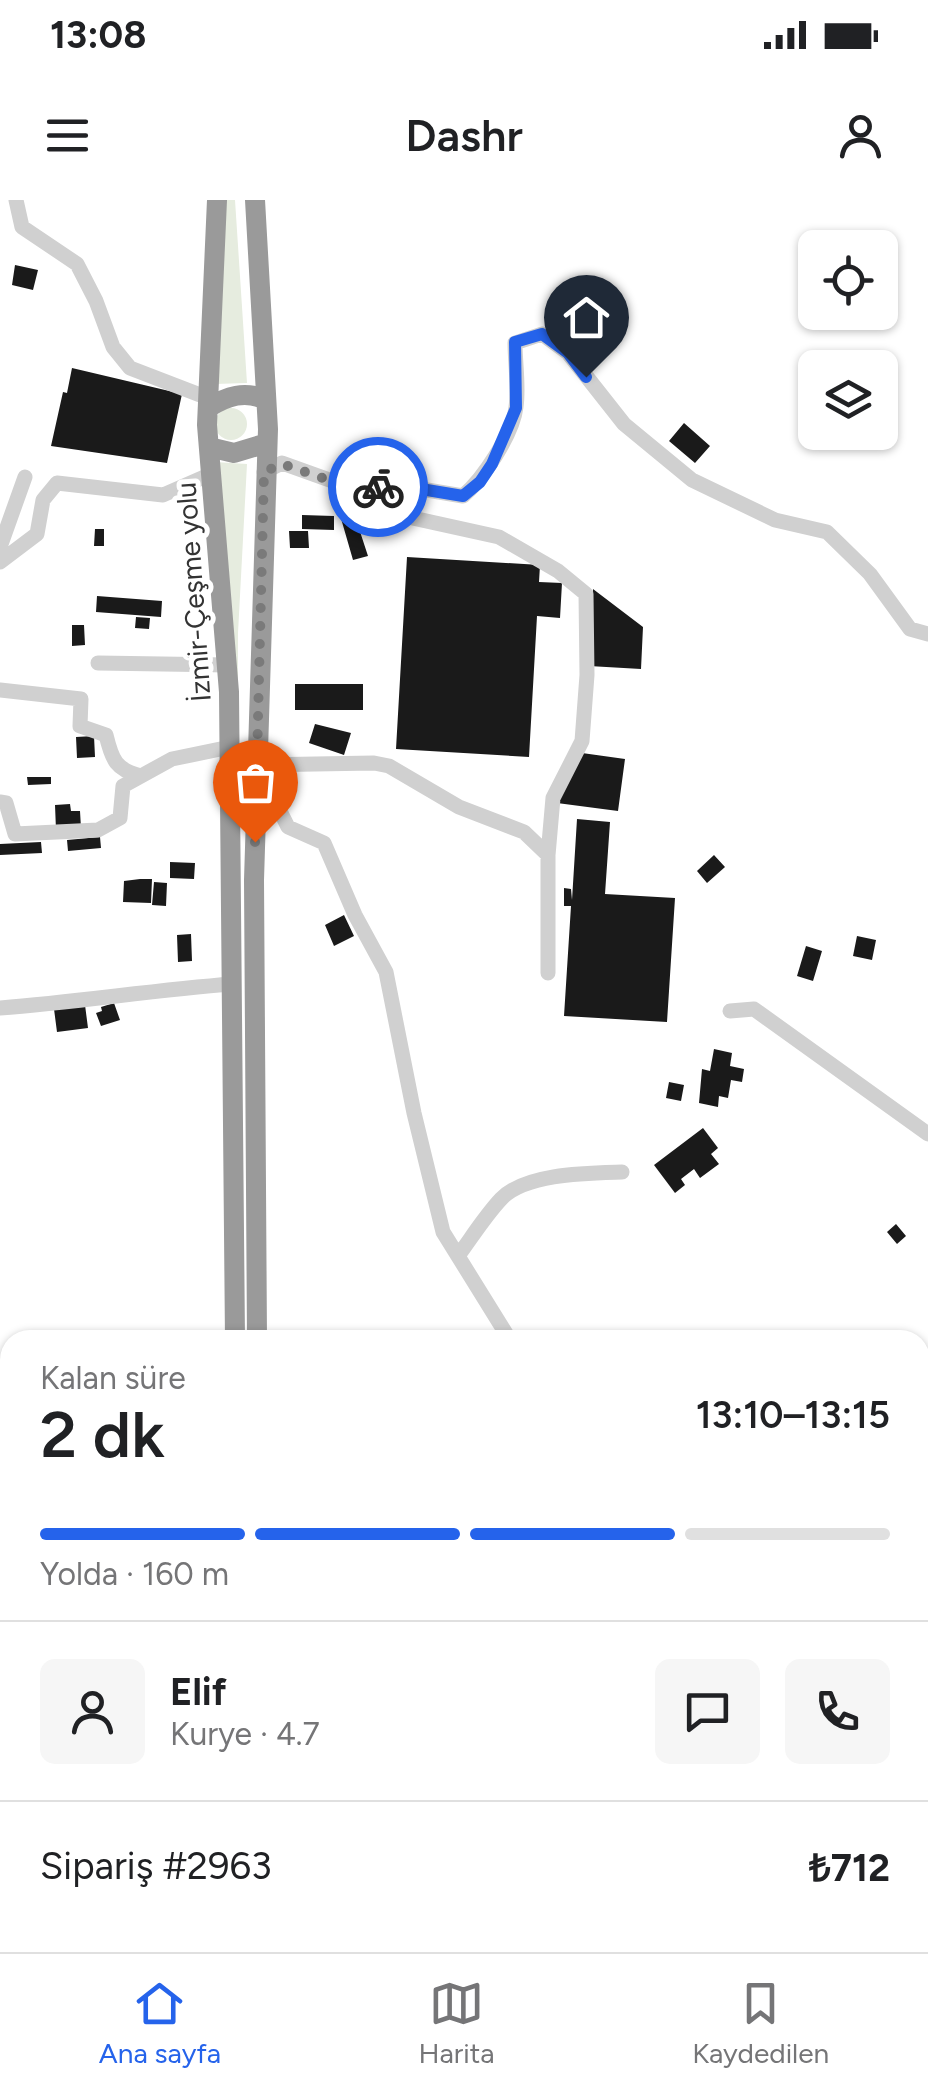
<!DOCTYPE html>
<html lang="tr">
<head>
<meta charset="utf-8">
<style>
	:root { --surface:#fff; --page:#f6f6f6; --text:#202124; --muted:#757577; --line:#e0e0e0; --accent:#2563eb }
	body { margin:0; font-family:Figtree,sans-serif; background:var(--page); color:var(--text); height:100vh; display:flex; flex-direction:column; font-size:38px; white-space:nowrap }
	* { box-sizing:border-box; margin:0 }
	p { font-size:32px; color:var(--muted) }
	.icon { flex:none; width:55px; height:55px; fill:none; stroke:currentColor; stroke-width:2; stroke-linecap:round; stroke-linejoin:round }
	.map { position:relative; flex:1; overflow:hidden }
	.panel { position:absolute; left:0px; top:1130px; width:930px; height:622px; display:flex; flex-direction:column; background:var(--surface); border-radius:30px 30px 0 0; box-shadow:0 2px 8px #0004 }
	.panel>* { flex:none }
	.buttons { position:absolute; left:798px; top:30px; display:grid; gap:20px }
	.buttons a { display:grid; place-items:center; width:100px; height:100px; border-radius:15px; background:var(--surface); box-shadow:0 2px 8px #0004; font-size:50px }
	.pin { position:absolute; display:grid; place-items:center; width:85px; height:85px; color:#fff; margin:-102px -42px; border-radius:50% 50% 50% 0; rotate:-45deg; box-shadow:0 0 10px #0007 }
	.pin .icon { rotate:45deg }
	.courier { position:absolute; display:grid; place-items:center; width:100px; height:100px; margin:-50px; border:8px solid #2563eb; border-radius:50%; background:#fff; color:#222; box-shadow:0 2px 12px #0007 }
	.headline em { font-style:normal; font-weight:600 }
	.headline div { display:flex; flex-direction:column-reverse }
	.headline { display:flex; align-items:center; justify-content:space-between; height:170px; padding:0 40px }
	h1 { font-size:65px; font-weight:600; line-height:75px }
	.bar { display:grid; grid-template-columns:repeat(4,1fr); gap:15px 10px; align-content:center; height:120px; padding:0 40px }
	.bar i { height:12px; border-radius:8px; background:var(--line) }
	.bar .on { background:var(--accent) }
	.bar p { grid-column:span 4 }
	.line { display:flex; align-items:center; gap:25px; padding:0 40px; border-top:2px solid var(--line) }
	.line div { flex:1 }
	.round { display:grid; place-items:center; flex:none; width:105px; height:105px; border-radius:15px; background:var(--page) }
	.status { display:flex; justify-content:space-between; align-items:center; height:70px; padding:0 50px; background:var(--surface); direction:ltr }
	.status svg { height:28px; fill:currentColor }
	header { display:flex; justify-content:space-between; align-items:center; height:130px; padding:0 40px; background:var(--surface); font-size:45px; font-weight:600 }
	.tabs { display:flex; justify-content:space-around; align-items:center; height:140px; border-top:2px solid var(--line); background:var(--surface); font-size:28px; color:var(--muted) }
	.tabs a { display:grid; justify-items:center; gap:5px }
	.tabs .on { color:var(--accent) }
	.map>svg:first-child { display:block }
	.green { fill:#e6ecdf }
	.building { fill:#1a1a1a }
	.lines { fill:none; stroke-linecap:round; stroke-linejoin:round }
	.minor { stroke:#d0d0d0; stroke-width:15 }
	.highway { stroke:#9a9a9a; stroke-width:20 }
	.done { stroke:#7a7a7a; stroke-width:10; stroke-dasharray:0 18 }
	.route { stroke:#2563eb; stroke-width:12 }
	.labels { text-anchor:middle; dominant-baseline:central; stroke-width:10; stroke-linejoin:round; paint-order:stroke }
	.street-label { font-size:28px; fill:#333; stroke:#fff }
</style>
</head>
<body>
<div class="status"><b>13:08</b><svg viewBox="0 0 49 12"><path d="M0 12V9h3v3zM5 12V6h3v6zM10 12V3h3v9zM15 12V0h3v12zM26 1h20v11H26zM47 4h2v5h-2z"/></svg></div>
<header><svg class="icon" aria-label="menu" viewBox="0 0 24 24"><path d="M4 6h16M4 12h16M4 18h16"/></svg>Dashr<svg class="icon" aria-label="person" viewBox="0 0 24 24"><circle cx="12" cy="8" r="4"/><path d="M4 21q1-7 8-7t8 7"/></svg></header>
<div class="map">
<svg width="928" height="1752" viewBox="0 0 928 1752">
	<rect width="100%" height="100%" fill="#fff"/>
	<path class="green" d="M226,0H235L247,183L215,184Z
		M215 224a16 16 0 1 1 32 0a16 16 0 1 1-32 0Z
		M215,262L247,264L238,433V515Z"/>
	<path class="building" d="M15,65L38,70L33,90L12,85Z
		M72,168L182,194L167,263L51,246L63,192L67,193Z
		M684,223L710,246L695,263L669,241Z
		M351,304L368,356L353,360L338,308Z
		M302,315L334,316V330L302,329Z
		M95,329H104V346H94Z
		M289,331H308L309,348H290Z
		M407,357L540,365L539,382L562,383L560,418L537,416L529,557L396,549Z
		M593,389L643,427L641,469L589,466Z
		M97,396L162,401L161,417L96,412Z
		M136,417L150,418L149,429L135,428Z
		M72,425H84L85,445L72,446Z
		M295,484H363V510H295Z
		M315,524L351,533L344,555L309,543Z
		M94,536L95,557L77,558L76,537Z
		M582,553L625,559L618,611L557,603Z
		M27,577H51V584L28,585Z
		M70,604L71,611H80L81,628L56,630L55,605Z
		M577,619L610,622L605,694L675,698L667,822L564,816L571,706H564V688L571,689L572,700Z
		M100,637L101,648L68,651L67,640Z
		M41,642L42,653L0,655V644Z
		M714,655L725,667L707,683L697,671Z
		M170,662L195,663L194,679L170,678Z
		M140,679H152L151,703L123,702L124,681Z
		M154,682L167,683L166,706L152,705Z
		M344,715L354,736L334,746L325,725Z
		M191,734L192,761L178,762L177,735Z
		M857,736L876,740L872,760L853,756Z
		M806,746L822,751L813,781L797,776Z
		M114,803L120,820L101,826L96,813L102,811L101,807Z
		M85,805L88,828L57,832L54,809Z
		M714,849L732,853L730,866L744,869L742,882L731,880L728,898L719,896L718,907L699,903L702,869L710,871Z
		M669,882L684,885L681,901L666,898Z
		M703,928L718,948L711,954L719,964L700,978L694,969L681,979L685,985L675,993L654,965Z
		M896,1024L906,1036L897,1044L887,1032Z"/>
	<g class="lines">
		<path class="minor" d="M16,0L22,27L77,64L96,101L113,147L130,168L208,198
			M264,272L282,263L349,287L415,288L463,296C483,279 513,234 516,207C519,187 515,163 515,143L542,134L568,153L624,224L692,280L775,320L827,332L870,374L910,429L928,434
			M349,287L358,306L499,337L558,371L586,394L587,475L582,541L553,598L548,655
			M0,347L25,277
			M0,362L37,334L43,300L57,283L163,295L211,274
			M98,463L227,465
			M0,490L81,499L80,526L106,535C112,560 116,570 141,576
			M0,602L6,603L15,634L98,630L120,618L123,586L172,559L230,547
			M0,808C78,802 154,790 232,784
			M730,811L754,809L928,934
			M458,1056C472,1037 485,1016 501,999C525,973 589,973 622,972
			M510,1140L443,1032L414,913L386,772L355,715L324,643L288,627L257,565L374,563L389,566L459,607L524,632L548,655V773
			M928,1216L924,1241L928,1245
			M0,1274L10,1281
			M920,1564L928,1571
			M0,1677L10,1667"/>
		<path class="highway" d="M217,0L207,225L229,492L235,1140
			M255,0L268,229L254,680L257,1140
			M208,208C227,196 245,190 266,200
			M209,247L234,253L267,243
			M239,1742V1752
			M261,1742L262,1752"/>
	</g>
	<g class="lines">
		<path class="done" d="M255,642L264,272L282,264L349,287H378"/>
		<path class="route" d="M378,287L415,288L463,296L480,282L492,264L516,208L515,142L542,134L568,153L586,177"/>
	</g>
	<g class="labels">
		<g class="street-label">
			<text transform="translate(193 392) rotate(-94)">İzmir-Çeşme yolu</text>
		</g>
	</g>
</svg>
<div class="buttons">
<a><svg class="icon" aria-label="locate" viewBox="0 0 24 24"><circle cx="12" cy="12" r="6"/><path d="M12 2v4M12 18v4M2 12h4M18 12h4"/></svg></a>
<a><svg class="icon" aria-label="layers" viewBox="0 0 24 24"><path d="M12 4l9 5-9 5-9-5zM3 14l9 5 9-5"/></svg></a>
</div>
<div class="pin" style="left:255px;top:642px;background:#ea580c"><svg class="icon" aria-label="bag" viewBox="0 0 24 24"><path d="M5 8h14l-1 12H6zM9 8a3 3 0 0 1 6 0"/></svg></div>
<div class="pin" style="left:586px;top:177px;background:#1f2937"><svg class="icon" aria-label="home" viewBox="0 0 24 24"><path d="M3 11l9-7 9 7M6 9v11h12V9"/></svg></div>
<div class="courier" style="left:378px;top:287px"><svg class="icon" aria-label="bike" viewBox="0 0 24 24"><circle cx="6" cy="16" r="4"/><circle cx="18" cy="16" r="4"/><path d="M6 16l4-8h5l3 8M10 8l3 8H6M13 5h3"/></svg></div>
<section class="panel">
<div class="headline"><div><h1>2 dk</h1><p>Kalan süre</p></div><em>13:10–13:15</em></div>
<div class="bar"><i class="on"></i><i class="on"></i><i class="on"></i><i></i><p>Yolda · 160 m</p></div>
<div class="line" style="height:180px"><a class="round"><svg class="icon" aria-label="person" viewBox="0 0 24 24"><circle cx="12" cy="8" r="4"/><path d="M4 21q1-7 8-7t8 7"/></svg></a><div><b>Elif</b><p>Kurye · 4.7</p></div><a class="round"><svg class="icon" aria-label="chat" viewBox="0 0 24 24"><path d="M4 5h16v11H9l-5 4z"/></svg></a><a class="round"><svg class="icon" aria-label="phone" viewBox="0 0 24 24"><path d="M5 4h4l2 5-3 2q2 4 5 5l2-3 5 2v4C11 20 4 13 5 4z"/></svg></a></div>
<div class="line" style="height:130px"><div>Sipariş #2963</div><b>₺712</b></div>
</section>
</div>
<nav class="tabs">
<a class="on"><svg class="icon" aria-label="home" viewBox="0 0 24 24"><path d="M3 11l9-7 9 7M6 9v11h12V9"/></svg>Ana sayfa</a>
<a><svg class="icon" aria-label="map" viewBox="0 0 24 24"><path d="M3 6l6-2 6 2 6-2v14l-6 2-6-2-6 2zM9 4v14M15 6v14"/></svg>Harita</a>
<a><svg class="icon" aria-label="saved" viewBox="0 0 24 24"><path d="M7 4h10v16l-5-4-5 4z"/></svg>Kaydedilen</a>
</nav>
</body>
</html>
